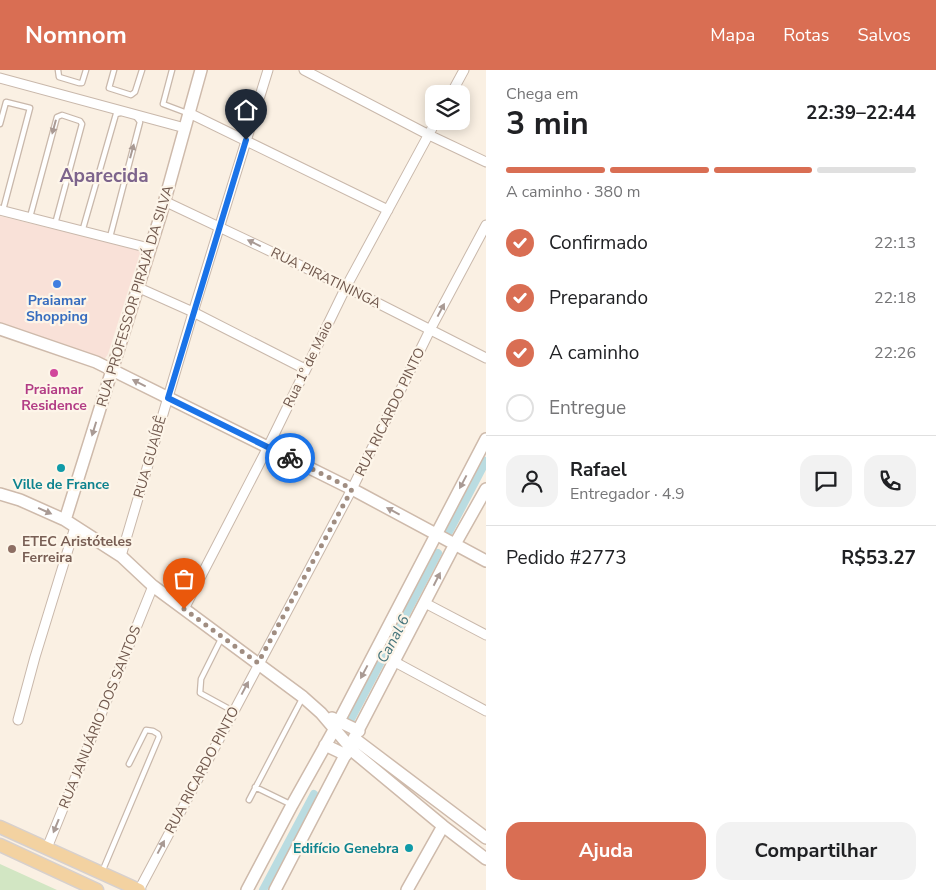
<!DOCTYPE html>
<html lang="pt">
<head>
<meta charset="utf-8">
<style>
	:root { --surface:#fff; --page:#f2f2f2; --text:#202124; --muted:#757577; --line:#e0e0e0; --accent:#d96e53 }
	body { margin:0; font-family:"Nunito Sans",sans-serif; background:var(--page); color:var(--text); height:100vh; display:flex; flex-direction:column; font-size:19px; white-space:nowrap }
	* { box-sizing:border-box; margin:0 }
	p { font-size:16px; color:var(--muted) }
	.icon { flex:none; width:28px; height:28px; fill:none; stroke:currentColor; stroke-width:2; stroke-linecap:round; stroke-linejoin:round }
	.map { position:relative; flex:1; overflow:hidden }
	.side { display:flex; flex-direction:column; background:var(--surface); width:450px }
	.side>* { flex:none }
	.fabs { position:absolute; left:425px; top:15px; display:grid; gap:10px }
	.fabs a { display:grid; place-items:center; width:45px; height:45px; border-radius:10px; background:var(--surface); box-shadow:0 2px 12px #0003; font-size:25px }
	.pin { position:absolute; display:grid; place-items:center; width:42px; height:42px; color:#fff; margin:-51px -21px; border-radius:50% 50% 50% 0; rotate:-45deg; box-shadow:0 0 5px #0007 }
	.pin .icon { rotate:45deg }
	.courier { position:absolute; display:grid; place-items:center; width:50px; height:50px; margin:-25px; border:4px solid #1a73e8; border-radius:50%; background:#fff; color:#222; box-shadow:0 1px 6px #0007 }
	.head em { font-style:normal; font-weight:700 }
	.head div { display:flex; flex-direction:column-reverse }
	.head { display:flex; align-items:center; justify-content:space-between; height:85px; padding:0 20px }
	h1 { font-size:32px; font-weight:700; line-height:38px }
	.bar { display:grid; grid-template-columns:repeat(4,1fr); gap:8px 5px; align-content:center; height:60px; padding:0 20px }
	.bar i { height:6px; border-radius:4px; background:var(--line) }
	.bar .on { background:var(--accent) }
	.bar p { grid-column:span 4 }
	.line { display:flex; align-items:center; gap:12px; padding:0 20px; border-top:1px solid var(--line) }
	.line div { flex:1 }
	.round { display:grid; place-items:center; flex:none; width:52px; height:52px; border-radius:15px; background:var(--page) }
	ol { padding:0 20px; list-style:none }
	li { display:flex; align-items:center; gap:15px; height:55px }
	li p { margin-inline-start:auto }
	li .icon { padding:5px; border-radius:50%; background:var(--accent); color:#fff; stroke-width:4 }
	li:last-child { color:var(--muted) }
	li i { width:28px; height:28px; border:2px solid var(--line); border-radius:50% }
	.button { display:flex; gap:10px; margin-top:auto; padding:10px 20px }
	.button a { flex:1; height:58px; border-radius:15px; background:var(--accent); color:#fff; font-size:20px; font-weight:700; line-height:58px; text-align:center }
	.button a+a { background:var(--page); color:var(--text) }
	header { display:flex; align-items:center; gap:30px; box-sizing:border-box; height:70px; padding:0 25px; background:var(--accent); color:#fff }
	header strong { font-size:24px }
	nav { display:flex; gap:28px; margin-inline-start:auto; font-size:18px }
	main { display:flex; flex:1; min-height:0 }
	.map>svg:first-child { display:block }
	.commercial { fill:#f9e1d8 }
	.green { fill:#d2e6c3 }
	.lines { fill:none; stroke-linecap:round; stroke-linejoin:round }
	.canal { stroke:#badce1; stroke-width:8 }
	.lane-casing { stroke:#c9b8ab; stroke-width:7 }
	.street-casing { stroke:#c9b8ab; stroke-width:11 }
	.secondary-casing { stroke:#cebaab; stroke-width:14 }
	.primary-casing { stroke:#d7d0cd; stroke-width:15 }
	.lane { stroke:#fff; stroke-width:4.5 }
	.street { stroke:#fff; stroke-width:9 }
	.secondary { stroke:#fff; stroke-width:11 }
	.primary { stroke:#f3d2a1; stroke-width:12 }
	.oneway { fill:#a99a94 }
	.done { stroke:#a08d81; stroke-width:5; stroke-dasharray:0 9 }
	.route { stroke:#1a73e8; stroke-width:6 }
	.shop-dot { fill:#3f7fe0; stroke:#fdf5e9; stroke-width:2 }
	.hotel-dot { fill:#d1479c; stroke:#fdf5e9; stroke-width:2 }
	.culture-dot { fill:#0f9aa8; stroke:#fdf5e9; stroke-width:2 }
	.education-dot { fill:#8d6e63; stroke:#fdf5e9; stroke-width:2 }
	.labels { text-anchor:middle; dominant-baseline:central; stroke-width:4.5; stroke-linejoin:round; paint-order:stroke }
	.street-label { font-size:14px; fill:#6f574c; stroke:#fdf5e9 }
	.shop-label { font-size:14px; font-weight:bold; fill:#366cbe; stroke:#fdf5e9 }
	.hotel-label { font-size:14px; font-weight:bold; fill:#b23c85; stroke:#fdf5e9 }
	.culture-label { font-size:14px; font-weight:bold; fill:#0d838f; stroke:#fdf5e9 }
	.education-label { font-size:14px; font-weight:bold; fill:#785e54; stroke:#fdf5e9; text-anchor:start }
	.water-label { font-size:15px; font-style:italic; fill:#44737a; stroke:#fdf5e9 }
	.district-label { font-size:19px; font-weight:bold; fill:#7d648c; stroke:#fdf5e9 }
</style>
</head>
<body>
<header>
<strong>Nomnom</strong>
<nav><a>Mapa</a><a>Rotas</a><a>Salvos</a></nav>
</header>
<main>
<div class="map">
<svg width="486" height="820" viewBox="0 0 486 820">
	<rect width="100%" height="100%" fill="#faf0e3"/>
	<path class="commercial" d="M0,146L136,179L139,181L140,183L108,284L104,290L0,255Z"/>
	<path class="green" d="M0,794L57,820H0Z"/>
	<g class="lines">
		<path class="canal" d="M449,462L486,391
			M348,655L438,483
			M263,820L314,724"/>
		<defs>
			<path id="lane" d="M58,0L59,7L79,13H82L86,0
				M114,0L109,18L131,25L135,22L142,0
				M172,0L163,34L187,43
				M0,54L6,32L30,38L3,140
				M30,147L57,47L62,45L80,51L82,54L55,154
				M82,162L116,44L120,43
				M110,167L140,52L137,48
				M222,567L201,609L200,623L233,641
				M255,717L290,734
				M249,730L303,627
				M102,802L159,667L158,664L153,661L146,660L129,694"/>
			<path id="street" d="M304,0L429,65L486,92
				M0,8L185,58
				M451,24L464,0
				M189,43L388,140
				M164,131L346,217L486,288
				M0,140L149,178
				M137,217L193,242L305,299
				M121,486L195,236L268,0
				M425,533L486,565
				M184,539L268,377L346,217L436,51
				M395,592L486,641
				M18,650L35,587L75,457
				M47,778L153,516
				M139,820L352,419L430,260L486,155"/>
			<path id="secondary" d="M0,259L96,292L352,419L486,491
				M0,424L20,430L65,450L121,486L153,516L303,627L321,643L355,683L443,756L486,789
				M65,450L161,144L201,0
				M332,648L359,661
				M355,669L486,768
				M325,675L346,685
				M247,820L292,735L339,651L486,369
				M275,820L455,474L486,419
				M407,820L443,756"/>
			<path id="primary" d="M0,757L139,820
				M0,775L97,820"/>
		</defs>
		<use href="#lane" class="lane-casing"/>
		<use href="#street" class="street-casing"/>
		<use href="#secondary" class="secondary-casing"/>
		<use href="#primary" class="primary-casing"/>
		<use href="#lane" class="lane"/>
		<use href="#street" class="street"/>
		<use href="#secondary" class="secondary"/>
		<use href="#primary" class="primary"/>
	</g>
	<defs><path id="oneway-solid" d="M-6-.8H1V-3.2L6.5 0L1 3.2V.8H-6Z" transform="scale(1.25)"/></defs>
	<g class="oneway">
		<use href="#oneway-solid" transform="translate(54 57) rotate(105)"/>
		<use href="#oneway-solid" transform="translate(132 81) rotate(-75)"/>
		<use href="#oneway-solid" transform="translate(254 173) rotate(-154)"/>
		<use href="#oneway-solid" transform="translate(441 240) rotate(-62)"/>
		<use href="#oneway-solid" transform="translate(139 313) rotate(-153)"/>
		<use href="#oneway-solid" transform="translate(94 359) rotate(107)"/>
		<use href="#oneway-solid" transform="translate(463 412) rotate(118)"/>
		<use href="#oneway-solid" transform="translate(45 441) rotate(24)"/>
		<use href="#oneway-solid" transform="translate(393 441) rotate(-152)"/>
		<use href="#oneway-solid" transform="translate(437 509) rotate(-63)"/>
		<use href="#oneway-solid" transform="translate(364 602) rotate(118)"/>
		<use href="#oneway-solid" transform="translate(245 618) rotate(-62)"/>
		<use href="#oneway-solid" transform="translate(56 756) rotate(112)"/>
		<use href="#oneway-solid" transform="translate(161 777) rotate(-62)"/>
	</g>
	<g class="lines">
		<path class="done" d="M184,539L258,593L352,419L290,388"/>
		<path class="route" d="M246,70L168,328L290,388"/>
	</g>
	<circle class="shop-dot" cx="57" cy="214" r="5"/>
	<circle class="hotel-dot" cx="54" cy="303" r="5"/>
	<g class="culture-dot">
		<circle cx="61" cy="398" r="5"/>
		<circle cx="409" cy="778" r="5"/>
	</g>
	<circle class="education-dot" cx="12" cy="479" r="5"/>
	<g class="labels">
		<g class="street-label">
			<text transform="translate(326 208) rotate(26)">RUA PIRATININGA</text>
			<text transform="translate(135 226) rotate(-73)">RUA PROFESSOR PIRAJÁ DA SILVA</text>
			<text transform="translate(308 294) rotate(-64)">Rua 1º de Maio</text>
			<text transform="translate(390 342) rotate(-64)">RUA RICARDO PINTO</text>
			<text transform="translate(150 387) rotate(-74)">RUA GUAÍBÊ</text>
			<text transform="translate(100 647) rotate(-68)">RUA JANUÁRIO DOS SANTOS</text>
			<text transform="translate(202 700) rotate(-62)">RUA RICARDO PINTO</text>
		</g>
		<g class="shop-label">
			<text x="57" y="230">Praiamar<tspan x="57" dy="16">Shopping</tspan></text>
		</g>
		<g class="hotel-label">
			<text x="54" y="319">Praiamar<tspan x="54" dy="16">Residence</tspan></text>
		</g>
		<g class="culture-label">
			<text x="61" y="414">Ville de France</text>
			<text x="399" y="778" text-anchor="end">Edifício Genebra</text>
		</g>
		<g class="education-label">
			<text x="22" y="471">ETEC Aristóteles<tspan x="22" dy="16">Ferreira</tspan></text>
		</g>
		<g class="water-label">
			<text transform="translate(393 569) rotate(-62)">Canal 6</text>
		</g>
		<g class="district-label">
			<text x="104" y="106">Aparecida</text>
		</g>
	</g>
</svg>
<div class="fabs">
<a><svg class="icon" aria-label="layers" viewBox="0 0 24 24"><path d="M12 4l9 5-9 5-9-5zM3 14l9 5 9-5"/></svg></a>
</div>
<div class="pin" style="left:184px;top:539px;background:#ea580c"><svg class="icon" aria-label="bag" viewBox="0 0 24 24"><path d="M5 8h14l-1 12H6zM9 8a3 3 0 0 1 6 0"/></svg></div>
<div class="pin" style="left:246px;top:70px;background:#1f2937"><svg class="icon" aria-label="home" viewBox="0 0 24 24"><path d="M3 11l9-7 9 7M6 9v11h12V9"/></svg></div>
<div class="courier" style="left:290px;top:388px"><svg class="icon" aria-label="bike" viewBox="0 0 24 24"><circle cx="6" cy="16" r="4"/><circle cx="18" cy="16" r="4"/><path d="M6 16l4-8h5l3 8M10 8l3 8H6M13 5h3"/></svg></div>
</div>
<section class="side">
<div class="head"><div><h1>3 min</h1><p>Chega em</p></div><em>22:39–22:44</em></div>
<div class="bar"><i class="on"></i><i class="on"></i><i class="on"></i><i></i><p>A caminho · 380 m</p></div>
<ol>
<li><svg class="icon" aria-label="check" viewBox="0 0 24 24"><path d="M5 12l5 5 9-10"/></svg>Confirmado<p>22:13</p></li>
<li><svg class="icon" aria-label="check" viewBox="0 0 24 24"><path d="M5 12l5 5 9-10"/></svg>Preparando<p>22:18</p></li>
<li><svg class="icon" aria-label="check" viewBox="0 0 24 24"><path d="M5 12l5 5 9-10"/></svg>A caminho<p>22:26</p></li>
<li><i></i>Entregue</li>
</ol>
<div class="line" style="height:90px"><a class="round"><svg class="icon" aria-label="person" viewBox="0 0 24 24"><circle cx="12" cy="8" r="4"/><path d="M4 21q1-7 8-7t8 7"/></svg></a><div><b>Rafael</b><p>Entregador · 4.9</p></div><a class="round"><svg class="icon" aria-label="chat" viewBox="0 0 24 24"><path d="M4 5h16v11H9l-5 4z"/></svg></a><a class="round"><svg class="icon" aria-label="phone" viewBox="0 0 24 24"><path d="M5 4h4l2 5-3 2q2 4 5 5l2-3 5 2v4C11 20 4 13 5 4z"/></svg></a></div>
<div class="line" style="height:65px"><div>Pedido #2773</div><b>R$53.27</b></div>
<div class="button"><a>Ajuda</a><a>Compartilhar</a></div>
</section>
</main>
</body>
</html>
